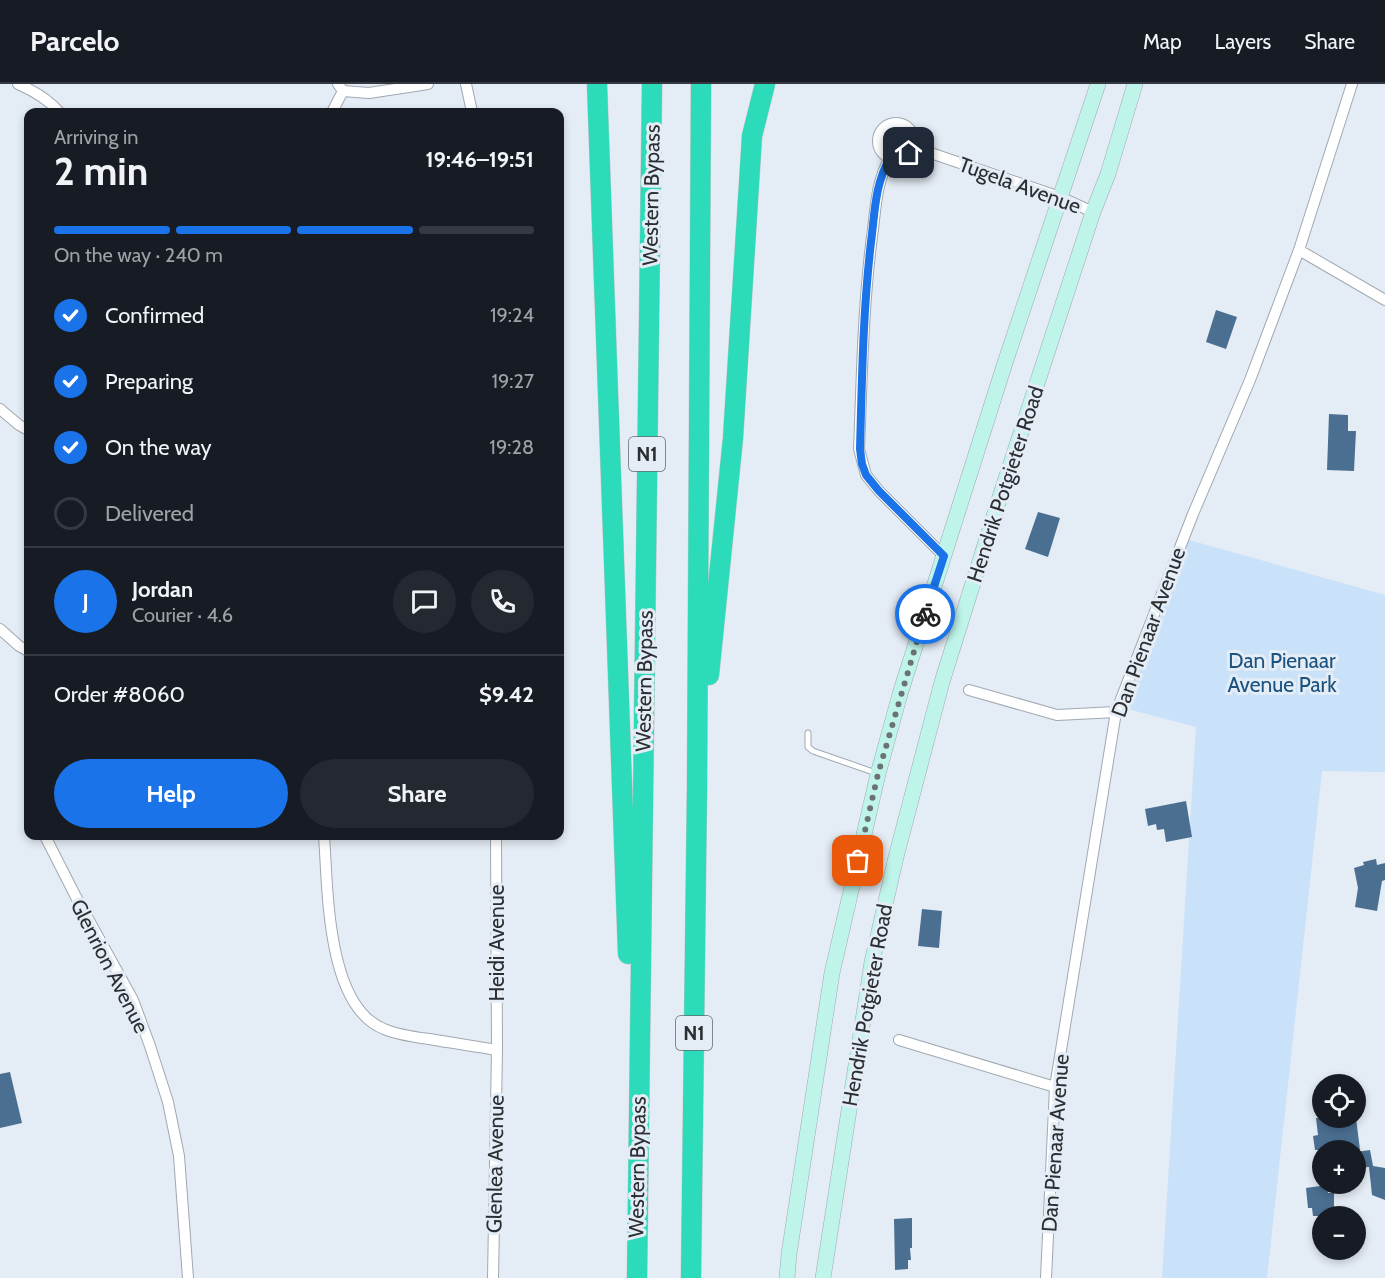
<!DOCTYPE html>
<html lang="en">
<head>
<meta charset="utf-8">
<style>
	:root { --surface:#171b24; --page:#242831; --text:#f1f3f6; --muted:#9ea1a6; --line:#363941; --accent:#1a73e8 }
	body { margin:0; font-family:Cabin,sans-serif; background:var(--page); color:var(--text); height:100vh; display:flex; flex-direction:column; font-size:22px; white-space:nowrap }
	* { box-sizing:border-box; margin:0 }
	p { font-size:20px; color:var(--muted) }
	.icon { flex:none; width:33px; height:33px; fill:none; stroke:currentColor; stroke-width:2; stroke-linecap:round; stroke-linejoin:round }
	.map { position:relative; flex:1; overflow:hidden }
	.details { position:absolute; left:24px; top:24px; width:540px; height:732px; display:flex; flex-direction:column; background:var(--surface); border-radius:12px; box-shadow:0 3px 9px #0003 }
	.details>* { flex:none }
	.buttons { position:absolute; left:1312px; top:990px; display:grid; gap:12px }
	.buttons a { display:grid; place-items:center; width:54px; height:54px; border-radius:50%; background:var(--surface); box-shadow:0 3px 9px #0003; font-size:30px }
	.pin { position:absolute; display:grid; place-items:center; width:51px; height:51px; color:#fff; margin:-26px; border-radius:12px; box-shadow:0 3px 9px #0006 }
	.courier { position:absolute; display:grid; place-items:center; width:60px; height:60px; margin:-30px; border:4px solid #1a73e8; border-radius:50%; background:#fff; color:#222; box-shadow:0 2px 8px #0007 }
	.head em { font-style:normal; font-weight:800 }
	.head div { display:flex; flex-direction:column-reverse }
	.head { display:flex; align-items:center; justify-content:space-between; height:102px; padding:0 30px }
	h1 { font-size:39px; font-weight:800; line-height:45px }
	.bar { display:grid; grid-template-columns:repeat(4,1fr); gap:9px 6px; align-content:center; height:72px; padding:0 30px }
	.bar i { height:8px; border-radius:4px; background:var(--line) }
	.bar .current { background:var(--accent) }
	.bar p { grid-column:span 4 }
	.line { display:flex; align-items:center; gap:15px; padding:0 30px; border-top:2px solid var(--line) }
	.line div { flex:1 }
	.round { display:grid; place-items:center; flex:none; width:63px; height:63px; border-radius:32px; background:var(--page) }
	ol { padding:0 30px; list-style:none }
	li { display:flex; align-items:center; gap:18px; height:66px }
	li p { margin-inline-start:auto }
	li .icon { padding:6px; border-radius:50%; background:var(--accent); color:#fff; stroke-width:4 }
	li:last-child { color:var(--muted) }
	li i { width:33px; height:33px; border:3px solid var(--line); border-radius:50% }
	.primary-button { display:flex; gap:12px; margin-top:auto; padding:12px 30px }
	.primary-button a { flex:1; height:69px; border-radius:36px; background:var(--accent); color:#fff; font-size:24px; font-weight:800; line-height:69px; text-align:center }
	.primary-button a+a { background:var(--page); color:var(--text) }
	header { display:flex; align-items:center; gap:36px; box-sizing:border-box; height:84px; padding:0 30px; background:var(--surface); border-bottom:2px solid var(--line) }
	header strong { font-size:28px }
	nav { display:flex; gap:33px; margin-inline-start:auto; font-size:21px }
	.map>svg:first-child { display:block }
	.green { fill:#c9e1f9 }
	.building { fill:#4b6f91 }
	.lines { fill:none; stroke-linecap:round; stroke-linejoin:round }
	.service-casing { stroke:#a0a8b0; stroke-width:7 }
	.minor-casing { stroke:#a0a8b0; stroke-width:12 }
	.secondary-casing { stroke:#a0a8b0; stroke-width:16 }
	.motorway-casing { stroke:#c8c9ca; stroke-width:21 }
	.service { stroke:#fff; stroke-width:5 }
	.minor { stroke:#fff; stroke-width:10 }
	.secondary { stroke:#bff4ea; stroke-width:15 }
	.motorway { stroke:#2bdbb9; stroke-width:20 }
	.done { stroke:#6c7176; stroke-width:6; stroke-dasharray:0 10.8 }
	.route { stroke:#1a73e8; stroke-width:8 }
	.labels { text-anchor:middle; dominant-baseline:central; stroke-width:6; stroke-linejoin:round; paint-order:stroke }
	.shield { fill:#e4ecf5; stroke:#62686c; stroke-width:1.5 }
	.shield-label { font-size:20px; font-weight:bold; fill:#2b2f32 }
	.street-label { font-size:21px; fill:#2b2f32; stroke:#e4ecf5 }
	.park-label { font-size:21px; fill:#1a5281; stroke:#e4ecf5 }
</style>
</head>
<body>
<header>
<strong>Parcelo</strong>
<nav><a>Map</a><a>Layers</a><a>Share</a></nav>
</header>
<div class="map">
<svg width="1385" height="1194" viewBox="0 0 1385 1194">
	<rect width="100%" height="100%" fill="#e4ecf5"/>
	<path class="green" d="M1182,454L1385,511V688L1322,687L1267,1194H1162L1196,643L1113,621Z"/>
	<path class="building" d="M1216,226L1237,233L1226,265L1206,258Z
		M1329,330L1348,331V347H1356L1354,387L1327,386Z
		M1038,428L1060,434L1048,473L1025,465Z
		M1186,717L1192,753L1166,758L1164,745L1157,746L1156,740L1148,742L1145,725Z
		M1376,775L1377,781L1385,779V796L1382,797L1377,827L1355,823L1358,804L1354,784L1364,781L1363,778Z
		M922,825L942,827L939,864L918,862Z
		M10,988L22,1039L0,1044V990Z
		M1316,1034H1356L1360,1066H1315L1313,1052L1318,1051Z
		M1370,1066L1373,1082L1385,1084V1116L1372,1111L1369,1083L1356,1084V1068Z
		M1327,1101L1328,1109H1334V1132H1313L1312,1124H1308L1306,1104Z
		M912,1134V1164H910L911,1176H908V1185L895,1186L894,1135Z"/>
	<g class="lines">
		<defs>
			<path id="service" d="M808,649V663L813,667L876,689"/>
			<path id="minor" d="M18,0C34,7 48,15 59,28
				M338,0L343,7L369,9L428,0
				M466,0L472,28
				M332,28L343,7
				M878 57a18 18 0 1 1 36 0a18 18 0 1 1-36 0Z
				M913,63L1060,113L1093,128
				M890,74C877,96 876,120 873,145C863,218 862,292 859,365L866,391L879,407L944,472
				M1299,166L1385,216
				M0,325L19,341L28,346
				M0,545L19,562L28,567
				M969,606L1057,631L1116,628
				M45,752L76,813L133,916L150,962L168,1018L179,1072L188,1194
				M324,752C328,804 326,922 384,945C398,951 414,953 429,955C452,959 474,962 497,966
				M899,956L1055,1003
				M493,1194L497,966L496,752
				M1046,1194L1055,1003L1116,628L1193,430L1250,296L1299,166L1352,0"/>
			<path id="secondary" d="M787,1194L789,1170L832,889L878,690L900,610L1004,282L1098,0
				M823,1194L872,878L896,773L942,598L999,416L1093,128L1108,90L1135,0"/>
			<path id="motorway" d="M597,0L628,870
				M709,591L733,354L752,52L765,0
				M637,1194L652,0
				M691,1194L697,703L701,0"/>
		</defs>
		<use href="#service" class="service-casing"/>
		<use href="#minor" class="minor-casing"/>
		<use href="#secondary" class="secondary-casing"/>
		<use href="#motorway" class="motorway-casing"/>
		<use href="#service" class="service"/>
		<use href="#minor" class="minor"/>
		<use href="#secondary" class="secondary"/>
		<use href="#motorway" class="motorway"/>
	</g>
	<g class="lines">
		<path class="done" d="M858,777L878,690L925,530"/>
		<path class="route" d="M909,69L904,74H890C876,98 875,123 872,150C863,221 862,293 860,365L862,380L866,391L879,407L944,472L925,530"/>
	</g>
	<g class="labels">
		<g class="shield">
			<rect x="629" y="353" width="36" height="34" rx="4.5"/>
			<rect x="676" y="932" width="36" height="34" rx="4.5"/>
		</g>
		<g class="shield-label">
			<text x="647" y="370">N1</text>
			<text x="694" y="949">N1</text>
		</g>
		<g class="street-label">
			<text transform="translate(1020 101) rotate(20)">Tugela Avenue</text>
			<text transform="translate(651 111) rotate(-89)">Western Bypass</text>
			<text transform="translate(1005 400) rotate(-72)">Hendrik Potgieter Road</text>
			<text transform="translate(1148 548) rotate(-70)">Dan Pienaar Avenue</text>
			<text transform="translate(644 597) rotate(-89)">Western Bypass</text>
			<text transform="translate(496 859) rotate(-90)">Heidi Avenue</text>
			<text transform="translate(110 882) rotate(63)">Glenrion Avenue</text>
			<text transform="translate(867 921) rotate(-80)">Hendrik Potgieter Road</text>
			<text transform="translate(1055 1059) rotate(-86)">Dan Pienaar Avenue</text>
			<text transform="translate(495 1080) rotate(-89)">Glenlea Avenue</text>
			<text transform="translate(637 1083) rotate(-89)">Western Bypass</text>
		</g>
		<g class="park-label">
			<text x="1282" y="576">Dan Pienaar<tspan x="1282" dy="24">Avenue Park</tspan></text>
		</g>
	</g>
</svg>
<div class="buttons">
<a><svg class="icon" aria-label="locate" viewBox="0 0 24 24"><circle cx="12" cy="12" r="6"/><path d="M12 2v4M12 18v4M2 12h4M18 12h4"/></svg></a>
<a>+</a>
<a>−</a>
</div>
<div class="pin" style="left:858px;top:777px;background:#ea580c"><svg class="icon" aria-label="bag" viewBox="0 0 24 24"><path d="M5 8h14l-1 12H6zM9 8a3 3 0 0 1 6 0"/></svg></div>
<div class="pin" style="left:909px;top:69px;background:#1f2937"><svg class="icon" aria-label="home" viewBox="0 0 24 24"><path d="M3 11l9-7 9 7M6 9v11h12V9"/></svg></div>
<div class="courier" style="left:925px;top:530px"><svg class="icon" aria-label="bike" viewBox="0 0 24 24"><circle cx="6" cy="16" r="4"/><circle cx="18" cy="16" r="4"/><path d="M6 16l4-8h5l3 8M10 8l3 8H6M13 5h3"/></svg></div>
<section class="details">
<div class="head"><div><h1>2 min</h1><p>Arriving in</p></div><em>19:46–19:51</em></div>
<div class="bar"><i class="current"></i><i class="current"></i><i class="current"></i><i></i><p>On the way · 240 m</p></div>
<ol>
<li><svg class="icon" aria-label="check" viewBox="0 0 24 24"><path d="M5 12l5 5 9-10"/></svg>Confirmed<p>19:24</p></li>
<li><svg class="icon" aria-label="check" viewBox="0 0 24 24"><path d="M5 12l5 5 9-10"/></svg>Preparing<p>19:27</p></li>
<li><svg class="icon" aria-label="check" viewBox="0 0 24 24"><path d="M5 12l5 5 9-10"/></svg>On the way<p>19:28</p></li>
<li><i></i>Delivered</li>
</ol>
<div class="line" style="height:108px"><b class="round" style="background:var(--accent);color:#fff">J</b><div><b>Jordan</b><p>Courier · 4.6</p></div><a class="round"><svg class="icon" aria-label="chat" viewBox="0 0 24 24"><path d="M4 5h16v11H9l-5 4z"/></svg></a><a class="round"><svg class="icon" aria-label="phone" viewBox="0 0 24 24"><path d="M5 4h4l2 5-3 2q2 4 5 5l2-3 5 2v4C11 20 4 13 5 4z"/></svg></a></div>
<div class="line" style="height:78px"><div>Order #8060</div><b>$9.42</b></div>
<div class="primary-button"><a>Help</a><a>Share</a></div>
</section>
</div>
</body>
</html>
